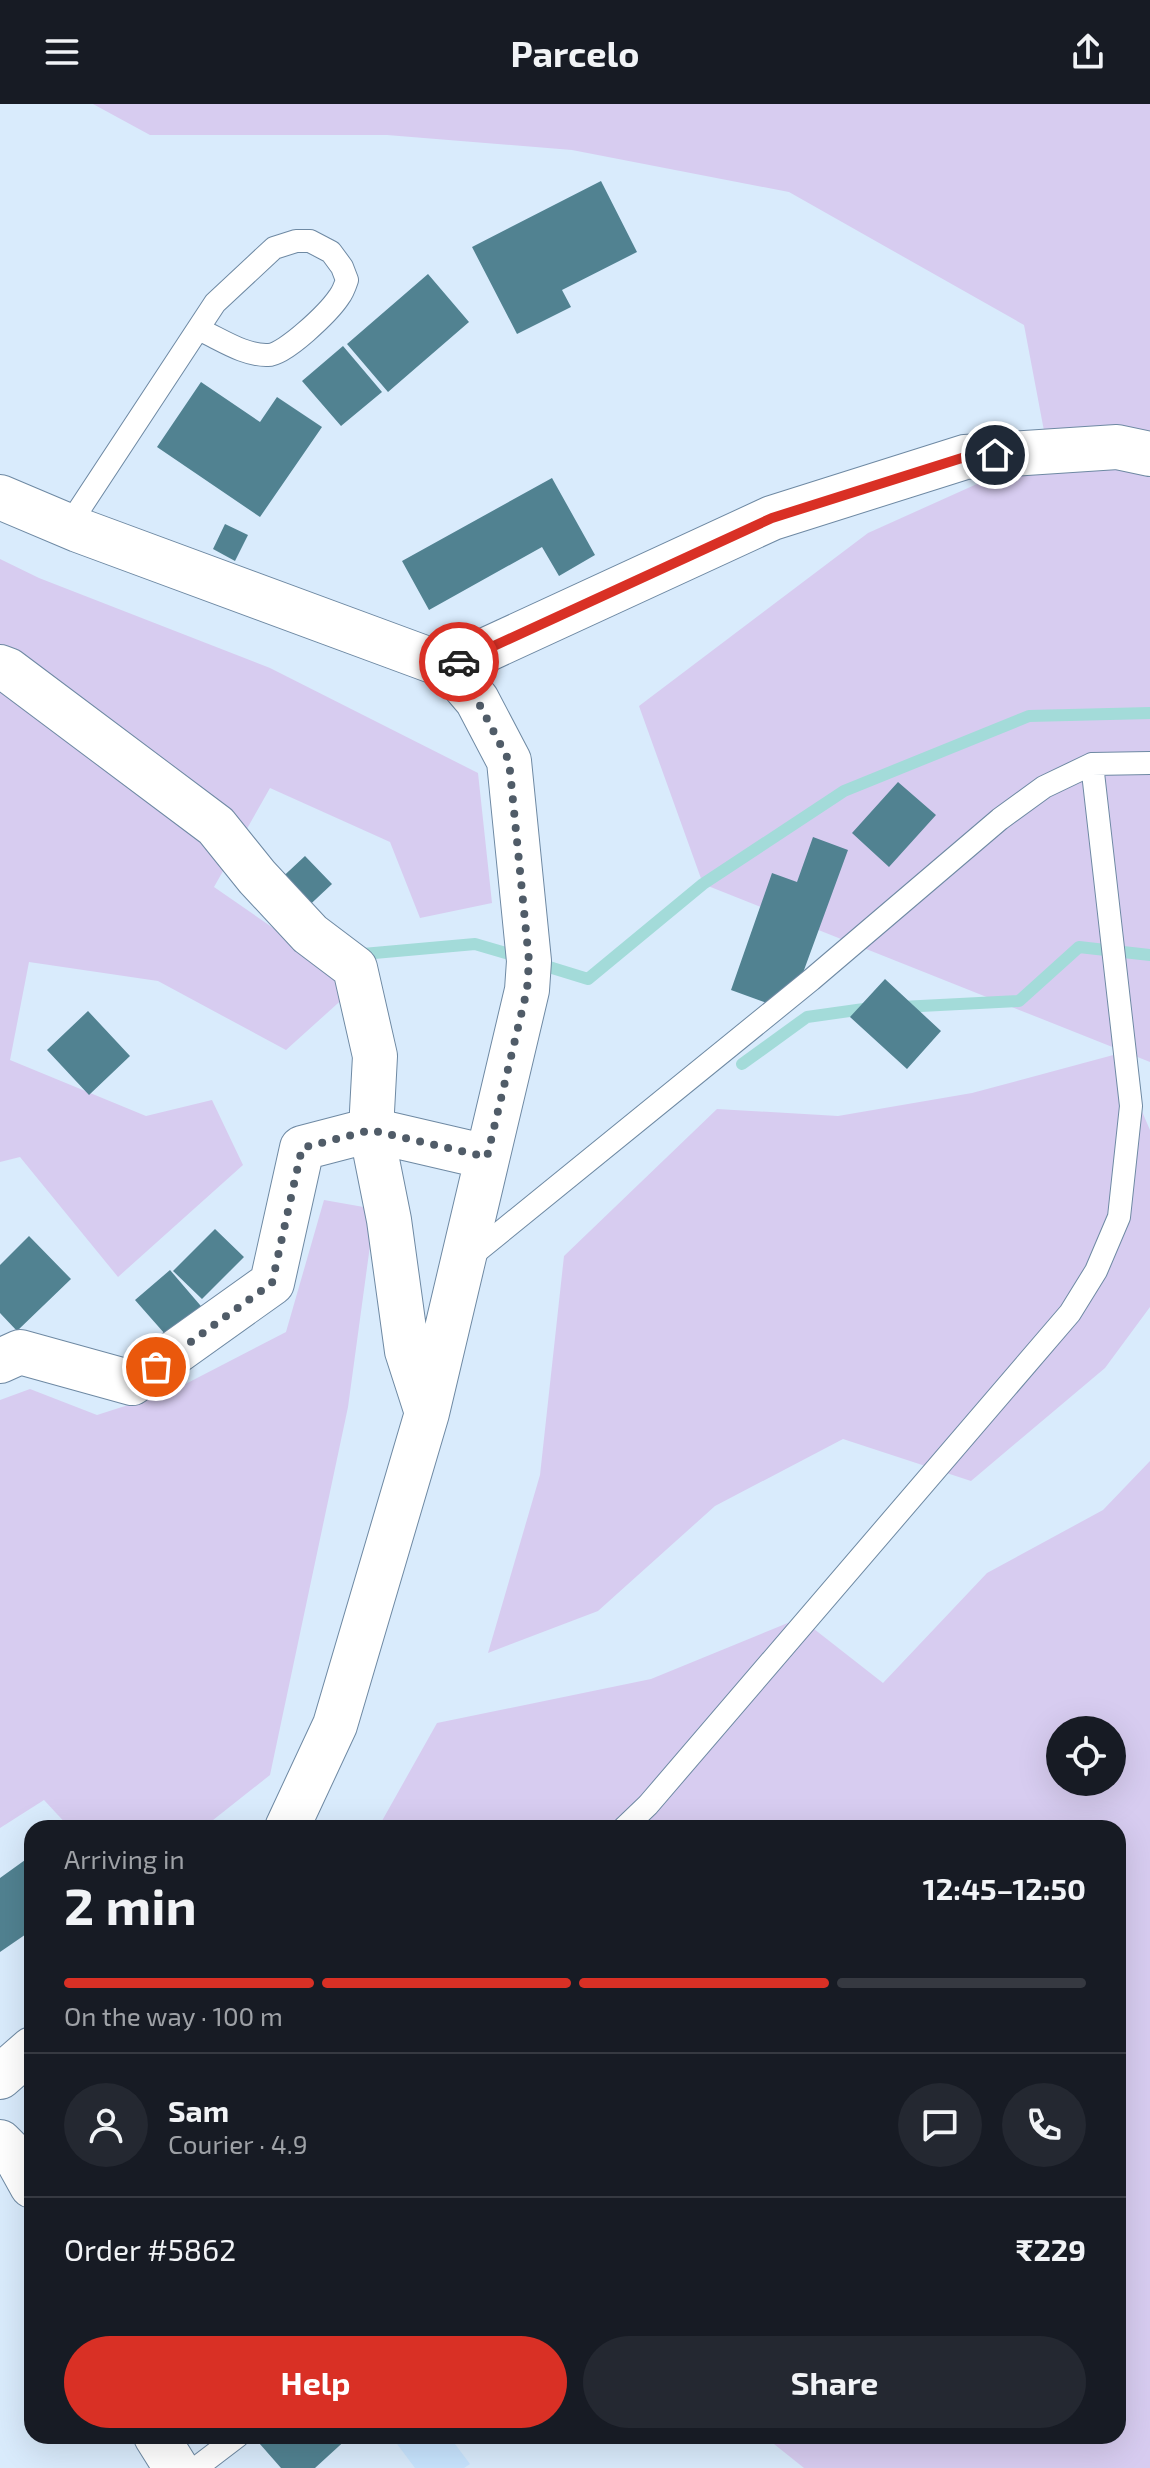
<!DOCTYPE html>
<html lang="en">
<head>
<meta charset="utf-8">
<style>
	:root { --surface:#171b24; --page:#242831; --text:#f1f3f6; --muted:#9ea1a6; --line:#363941; --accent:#d93025 }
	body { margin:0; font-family:"Exo 2",sans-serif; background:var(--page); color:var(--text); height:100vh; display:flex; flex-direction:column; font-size:30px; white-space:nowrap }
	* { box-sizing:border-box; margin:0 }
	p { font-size:26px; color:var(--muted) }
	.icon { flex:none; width:44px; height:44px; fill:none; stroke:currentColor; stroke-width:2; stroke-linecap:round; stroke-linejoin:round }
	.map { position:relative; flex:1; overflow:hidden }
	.details { position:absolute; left:24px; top:1716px; width:1102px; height:624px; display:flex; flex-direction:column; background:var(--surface); border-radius:24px; box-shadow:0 8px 32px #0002 }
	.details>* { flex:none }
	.controls { position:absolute; left:1046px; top:1612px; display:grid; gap:16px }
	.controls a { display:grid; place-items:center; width:80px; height:80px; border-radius:50%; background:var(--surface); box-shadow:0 8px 32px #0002; font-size:40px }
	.pin { position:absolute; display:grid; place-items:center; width:68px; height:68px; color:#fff; margin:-34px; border:4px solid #fff; border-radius:50%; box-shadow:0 2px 8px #0007 }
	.courier { position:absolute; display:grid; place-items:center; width:80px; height:80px; margin:-40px; border:6px solid #d93025; border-radius:50%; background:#fff; color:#222; box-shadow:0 2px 10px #0007 }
	.head em { font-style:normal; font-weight:700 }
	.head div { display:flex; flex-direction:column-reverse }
	.head { display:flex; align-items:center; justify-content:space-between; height:136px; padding:0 40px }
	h1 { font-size:52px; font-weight:700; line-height:60px }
	.bar { display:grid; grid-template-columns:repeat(4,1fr); gap:12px 8px; align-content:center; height:96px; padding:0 40px }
	.bar i { height:10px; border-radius:6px; background:var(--line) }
	.bar .selected { background:var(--accent) }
	.bar p { grid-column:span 4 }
	.line { display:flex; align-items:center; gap:20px; padding:0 40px; border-top:2px solid var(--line) }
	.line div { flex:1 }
	.round { display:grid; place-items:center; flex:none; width:84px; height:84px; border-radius:42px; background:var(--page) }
	.action { display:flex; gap:16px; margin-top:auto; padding:16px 40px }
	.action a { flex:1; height:92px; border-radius:48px; background:var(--accent); color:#fff; font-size:32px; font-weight:700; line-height:92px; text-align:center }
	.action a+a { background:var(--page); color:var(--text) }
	header { display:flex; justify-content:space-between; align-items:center; height:104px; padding:0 40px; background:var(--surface); font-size:36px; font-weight:700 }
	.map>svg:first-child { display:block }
	.built { fill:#c7e4fe }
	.green { fill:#d7ccf0; fill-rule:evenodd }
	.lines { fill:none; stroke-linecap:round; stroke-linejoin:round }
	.stream { stroke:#a3dbd9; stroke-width:12 }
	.building { fill:#518291 }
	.lane-casing { stroke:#6e89a3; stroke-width:24 }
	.street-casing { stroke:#6e89a3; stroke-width:46 }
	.lane { stroke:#fff; stroke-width:22 }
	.street { stroke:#fff; stroke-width:44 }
	.done { stroke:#505c68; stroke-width:8; stroke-dasharray:0 14.4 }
	.route { stroke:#d93025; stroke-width:10 }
</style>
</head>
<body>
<header><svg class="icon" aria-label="menu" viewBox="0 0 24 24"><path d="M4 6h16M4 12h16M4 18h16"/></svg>Parcelo<svg class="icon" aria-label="share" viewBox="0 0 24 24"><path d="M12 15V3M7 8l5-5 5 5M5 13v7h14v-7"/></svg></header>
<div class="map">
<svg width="1150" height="2364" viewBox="0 0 1150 2364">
	<rect width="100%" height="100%" fill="#d9ebfc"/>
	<path class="built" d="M391,2332H449L470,2360L464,2364H415Z"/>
	<path class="green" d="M93,0H1150V958L703,780L639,602L868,429L1048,348L1024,221L789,88L572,46L387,31H150Z
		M0,455L39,474L270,564L478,669L492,799L420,814L390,738L270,684L214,783L357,882L286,946L158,877L29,858L10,956L146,1012L212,996L243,1061L118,1173L20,1053L0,1058Z
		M1117,950L1150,1026V1203L1105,1264L971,1377L843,1335L715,1402L598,1507L488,1549L540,1371L564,1152L717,1005L838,1012L972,989Z
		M324,1096L375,1105L348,1303L270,1671L203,1724H70L44,1696L0,1724V1296L30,1285L97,1311L172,1287L286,1228Z
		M1150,1357V2364H804L764,2332H1118V1724H378L437,1619L651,1575L800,1514L883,1579L987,1469L1103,1406ZM1060,1626H1112V1678H1060Z"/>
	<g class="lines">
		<path class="stream" d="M357,846L363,850L475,840L519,853
			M536,859L588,875L703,780L844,687L1029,612L1150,609
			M901,903L1019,897L1079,843L1150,851
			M742,960L807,913L871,904"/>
	</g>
	<path class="building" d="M601,77L637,148L562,186L571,203L517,230L472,143Z
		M428,170L469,218L388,288L347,240Z
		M343,242L382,288L341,322L302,277Z
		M201,278L260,318L277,293L322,323L260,413L157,343Z
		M552,374L595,451L559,472L542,443L429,506L402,457Z
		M225,420L248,431L235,457L213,445Z
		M898,678L936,711L889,763L852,729Z
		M813,733L848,746L789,907L731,886L772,769L797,778Z
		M305,752L332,780L300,810L274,781Z
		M885,875L941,927L907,965L850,913Z
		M88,907L130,952L89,991L47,946Z
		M215,1125L244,1153L202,1195L173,1167Z
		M29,1132L71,1175L17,1227L0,1209V1161Z
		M170,1166L206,1208L172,1238L135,1196Z
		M32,1751V1826L0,1848V1774Z
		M253,2332H350L315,2364H281Z"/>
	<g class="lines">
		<defs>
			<path id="lane" d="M69,421L215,199L274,144L296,137H310L331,148L342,163L347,176C345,182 343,188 339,193C329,208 285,251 268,251C244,252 219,234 198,225
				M470,1153L811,876L1000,715L1044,683L1092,660L1150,659
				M624,1724L648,1701L1070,1209L1096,1167L1119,1113L1131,1002L1092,660
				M196,2364L238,2332"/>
			<path id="street" d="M0,393L78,426L449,563L477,596L509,657L529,857L527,886L427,1309L335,1621L287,1724
				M0,563L8,566L216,722L257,773L310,830L355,864L375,952L371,1026L389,1116L407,1247L427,1309
				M449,563L772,414L965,353L1117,343L1150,350
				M0,1257L20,1248L132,1279L272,1179L302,1044L371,1026L487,1053
				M0,1973L32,1945
				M0,2038L17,2055L32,2082
				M156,2332L176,2364"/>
		</defs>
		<use href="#lane" class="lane-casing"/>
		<use href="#street" class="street-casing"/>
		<use href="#lane" class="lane"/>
		<use href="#street" class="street"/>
	</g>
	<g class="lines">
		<path class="done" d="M156,1263L272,1179L302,1044L371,1026L487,1053L527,886L529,857L509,657L477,596L449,563L459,558"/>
		<path class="route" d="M459,558L772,414L965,353L995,351"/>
	</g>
</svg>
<div class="controls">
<a><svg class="icon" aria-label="locate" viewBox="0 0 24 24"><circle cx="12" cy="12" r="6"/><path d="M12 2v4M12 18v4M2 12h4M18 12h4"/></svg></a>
</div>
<div class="pin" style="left:156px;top:1263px;background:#ea580c"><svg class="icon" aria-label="bag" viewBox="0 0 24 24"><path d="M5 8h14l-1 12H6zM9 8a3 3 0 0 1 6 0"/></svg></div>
<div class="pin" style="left:995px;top:351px;background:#1f2937"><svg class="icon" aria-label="home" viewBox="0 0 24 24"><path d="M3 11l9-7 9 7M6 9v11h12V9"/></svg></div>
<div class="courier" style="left:459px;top:558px"><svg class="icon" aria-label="car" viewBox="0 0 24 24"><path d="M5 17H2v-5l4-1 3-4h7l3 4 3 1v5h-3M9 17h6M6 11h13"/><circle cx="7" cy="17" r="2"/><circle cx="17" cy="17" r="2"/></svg></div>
<section class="details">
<div class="head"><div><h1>2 min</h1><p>Arriving in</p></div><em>12:45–12:50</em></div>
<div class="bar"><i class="selected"></i><i class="selected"></i><i class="selected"></i><i></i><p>On the way · 100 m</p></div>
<div class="line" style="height:144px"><a class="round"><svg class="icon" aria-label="person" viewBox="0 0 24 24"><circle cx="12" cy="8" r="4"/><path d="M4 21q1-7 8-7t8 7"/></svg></a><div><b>Sam</b><p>Courier · 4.9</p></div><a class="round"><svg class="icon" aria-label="chat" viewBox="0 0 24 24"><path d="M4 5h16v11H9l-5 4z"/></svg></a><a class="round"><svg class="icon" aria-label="phone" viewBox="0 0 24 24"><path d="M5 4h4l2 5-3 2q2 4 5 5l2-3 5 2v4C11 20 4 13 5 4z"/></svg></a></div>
<div class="line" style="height:104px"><div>Order #5862</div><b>₹229</b></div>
<div class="action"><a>Help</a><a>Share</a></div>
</section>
</div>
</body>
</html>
